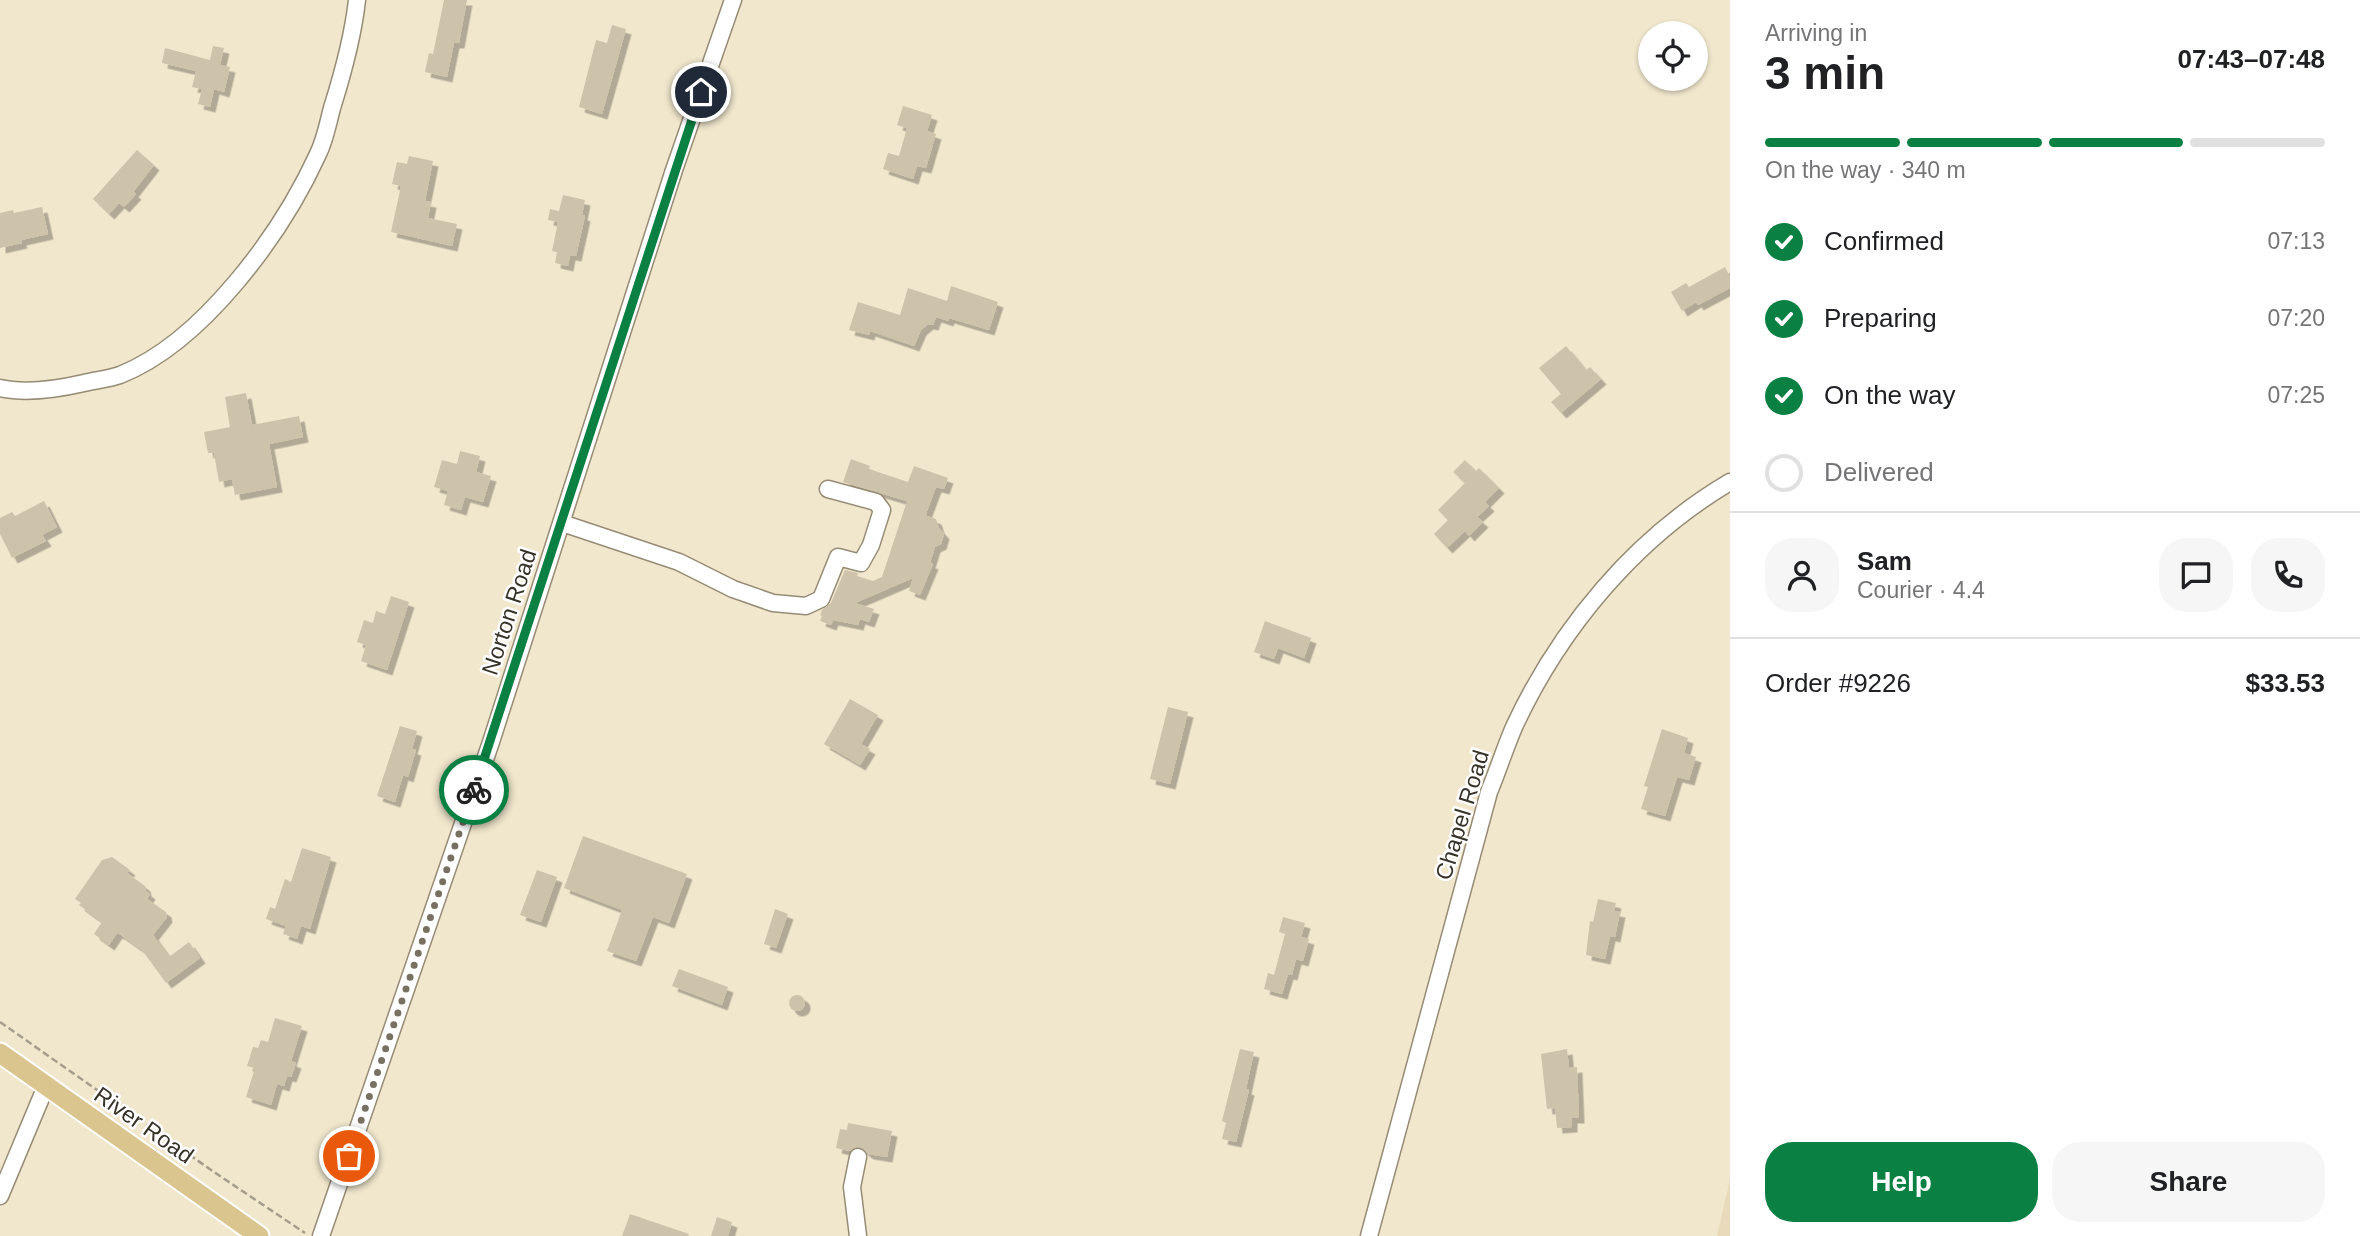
<!DOCTYPE html>
<html lang="en">
<head>
<meta charset="utf-8">
<style>
	:root { --surface:#fff; --page:#f6f6f6; --text:#202124; --muted:#757577; --line:#e0e0e0; --accent:#0b8043 }
	body { margin:0; font-family:Arial,sans-serif; background:var(--page); color:var(--text); height:100vh; display:flex; flex-direction:column; font-size:26px; white-space:nowrap }
	* { box-sizing:border-box; margin:0 }
	p { font-size:23px; color:var(--muted) }
	.icon { flex:none; width:38px; height:38px; fill:none; stroke:currentColor; stroke-width:2; stroke-linecap:round; stroke-linejoin:round }
	.map { position:relative; flex:1; overflow:hidden }
	.drawer { display:flex; flex-direction:column; background:var(--surface); width:630px }
	.drawer>* { flex:none }
	.controls { position:absolute; left:1638px; top:21px; display:grid; gap:14px }
	.controls a { display:grid; place-items:center; width:70px; height:70px; border-radius:50%; background:var(--surface); box-shadow:0 2px 5px #0004; font-size:35px }
	.pin { position:absolute; display:grid; place-items:center; width:60px; height:60px; color:#fff; margin:-30px; border:4px solid #fff; border-radius:50%; box-shadow:0 2px 7px #0007 }
	.courier { position:absolute; display:grid; place-items:center; width:70px; height:70px; margin:-35px; border:5px solid #0b8043; border-radius:50%; background:#fff; color:#222; box-shadow:0 2px 9px #0007 }
	.overview em { font-style:normal; font-weight:800 }
	.overview div { display:flex; flex-direction:column-reverse }
	.overview { display:flex; align-items:center; justify-content:space-between; height:119px; padding:0 35px }
	h1 { font-size:46px; font-weight:800; line-height:52px }
	.bar { display:grid; grid-template-columns:repeat(4,1fr); gap:10px 7px; align-content:center; height:84px; padding:0 35px }
	.bar i { height:9px; border-radius:5px; background:var(--line) }
	.bar .on { background:var(--accent) }
	.bar p { grid-column:span 4 }
	.line { display:flex; align-items:center; gap:18px; padding:0 35px; border-top:2px solid var(--line) }
	.line div { flex:1 }
	.round { display:grid; place-items:center; flex:none; width:74px; height:74px; border-radius:28px; background:var(--page) }
	ol { padding:0 35px; list-style:none }
	li { display:flex; align-items:center; gap:21px; height:77px }
	li p { margin-inline-start:auto }
	li .icon { padding:7px; border-radius:50%; background:var(--accent); color:#fff; stroke-width:4 }
	li:last-child { color:var(--muted) }
	li i { width:38px; height:38px; border:4px solid var(--line); border-radius:50% }
	.cta { display:flex; gap:14px; margin-top:auto; padding:14px 35px }
	.cta a { flex:1; height:80px; border-radius:28px; background:var(--accent); color:#fff; font-size:28px; font-weight:800; line-height:80px; text-align:center }
	.cta a+a { background:var(--page); color:var(--text) }
	main { display:flex; flex:1; min-height:0 }
	.map>svg:first-child { display:block }
	.built { fill:#e8daba }
	.building { fill:#cdc3aa; filter:url(#shadow) }
	.lines { fill:none; stroke-linecap:round; stroke-linejoin:round }
	.minor-casing { stroke:#968c75; stroke-width:19 }
	.major-casing { stroke:#fff; stroke-width:23 }
	.path { stroke:#a59e8a; stroke-width:2.5; stroke-dasharray:7 3.5; stroke-linecap:butt }
	.minor { stroke:#fff; stroke-width:16 }
	.major { stroke:#dac58f; stroke-width:19 }
	.done { stroke:#777162; stroke-width:7; stroke-dasharray:0 12.6 }
	.route { stroke:#0b8043; stroke-width:9 }
	.labels { text-anchor:middle; dominant-baseline:central; stroke-width:5; stroke-linejoin:round; paint-order:stroke }
	.street-label { font-size:23px; fill:#363228; stroke:#fff }
</style>
</head>
<body>
<main>
<div class="map">
<svg width="1730" height="1236" viewBox="0 0 1730 1236">
	<defs>
		<filter id="shadow"><feDropShadow dx="5.5" dy="5.5" stdDeviation="0" flood-color="#0004"/></filter>
	</defs>
	<rect width="100%" height="100%" fill="#f1e7cd"/>
	<path class="built" d="M1730,1179V1236H1717Z"/>
	<path class="building" d="M444,0H467L459,43H454L447,77L425,72L429,53L433,54Z
		M612,25L626,29L602,114L579,107L596,40L607,43Z
		M213,46L224,48L220,65L230,67L224,92L214,89L210,107L198,104L202,89L192,87L196,71L162,63L165,48L210,60Z
		M903,106L932,115L927,131L936,134L926,168L917,166L913,179L883,169L888,153L899,156L907,128L897,125Z
		M137,150L154,165L133,192L136,194L124,207L119,203L109,214L93,199Z
		M409,156L433,161L425,201L431,202L428,218L457,224L452,246L391,232L401,186L392,184L397,162L407,164Z
		M563,195L585,200L582,215L585,216L576,256L570,255L568,266L555,263L557,252L552,251L558,222L548,220L550,209L559,211Z
		M42,207L48,234L21,240L22,243L0,248V213L13,210L14,213Z
		M1725,267L1730,277V288L1698,305L1696,302L1682,311L1671,292L1686,283L1689,287Z
		M951,286L998,302L989,330L949,318L948,321L936,317L933,325L928,324L921,330L914,346L870,331L869,335L849,330L858,302L900,315L908,288L947,301Z
		M1566,346L1586,370L1590,367L1601,379L1561,413L1551,402L1561,394L1539,368Z
		M246,393L252,425L299,416L303,437L269,444L277,487L235,495L232,479L219,482L214,453H208L204,432L230,427L225,397Z
		M460,451L480,456L476,472L491,476L483,502L465,497L461,510L444,505L448,491L434,487L442,460L457,464Z
		M851,459L870,466L869,469L908,482L914,466L948,478L944,489L936,487L927,511V516L936,519L939,528L944,534L941,544L935,547L930,563L933,564L920,595L909,591L913,578L855,603L874,609L869,622L860,619L858,625L833,620L831,625L820,621L822,616L820,615L822,610L831,603L845,570L858,573L857,576L873,581L882,577L907,501L843,482Z
		M1465,460L1476,471L1479,468L1499,488L1485,502L1489,506L1477,517L1483,522L1469,536L1465,531L1447,548L1434,534L1448,520L1438,510L1465,483L1453,472Z
		M44,501L57,527L42,535L46,541L12,558L0,534V518L12,512L15,516Z
		M391,596L409,602L387,670L361,661L366,645L357,642L364,620L373,623L376,611L385,614Z
		M1265,621L1311,638L1304,658L1278,648L1274,659L1254,652Z
		M850,699L878,715L861,744L870,749L860,765L824,744Z
		M1168,707L1188,712L1170,784L1150,779Z
		M400,726L417,731L412,749L416,750L408,777L403,775L395,802L377,796Z
		M1662,729L1688,738L1684,753L1696,757L1689,780L1677,777L1665,816L1641,809L1648,787L1644,786Z
		M583,836L687,874L669,923L653,917L636,961L607,951L622,910L564,888Z
		M302,848L331,857L310,929L301,926L297,939L283,934L286,926L266,919L270,907L275,909L285,879L291,882Z
		M112,857L130,870L127,873L145,886L146,891L150,894L147,899L166,912L167,917L153,935L169,957L189,942L200,958L166,983L142,950L121,935L117,933L109,945L94,934L102,922L79,905L81,903L75,899L102,860Z
		M537,870L557,877L541,922L520,915Z
		M1598,899L1616,903L1614,911L1620,912L1615,937L1610,936L1605,959L1586,955L1590,921L1593,922Z
		M775,909L788,914L776,948L764,944Z
		M1283,917L1305,923L1301,937L1309,939L1303,961L1296,959L1292,975L1288,974L1282,994L1264,989L1268,973L1274,975L1285,934L1279,932Z
		M679,969L728,987L722,1005L672,986Z
		M789 1003a8 8 0 1 1 16 0a8 8 0 1 1-16 0Z
		M275,1018L302,1026L291,1061L296,1063L291,1077L287,1076L284,1086L277,1084L271,1105L246,1097L255,1068L247,1066L253,1047L258,1048L261,1040L268,1042Z
		M1240,1049L1254,1052L1246,1089L1249,1090L1236,1142L1222,1139L1226,1123L1222,1121Z
		M1567,1049L1569,1068L1577,1067L1579,1118H1572V1127L1557,1128L1555,1108L1547,1109L1541,1054Z
		M848,1123L892,1131L887,1157L868,1154L859,1147L850,1151L836,1148L840,1129L847,1130Z
		M630,1214L689,1234L688,1236H622Z
		M717,1217L732,1222L728,1236H711Z"/>
	<g class="lines">
		<defs>
			<path id="minor" d="M0,388C26,394 58,389 84,383C96,380 109,379 120,375C203,342 282,233 318,154C325,140 328,123 332,108C343,73 353,37 357,0
				M562,523L679,562L733,589L773,603L806,606L821,599L838,557L861,563L871,545L882,510L876,502L828,489
				M0,1196L46,1086
				M321,1236L491,742L674,170L733,0
				M858,1236L852,1187L858,1157
				M1369,1236L1489,792C1498,770 1505,748 1514,727C1560,628 1635,538 1730,482"/>
			<path id="major" d="M0,1053L259,1236"/>
		</defs>
		<use href="#minor" class="minor-casing"/>
		<use href="#major" class="major-casing"/>
		<path class="path" d="M0,1022L214,1172L305,1233"/>
		<use href="#minor" class="minor"/>
		<use href="#major" class="major"/>
	</g>
	<g class="lines">
		<path class="done" d="M349,1156L474,790"/>
		<path class="route" d="M474,790L701,92"/>
	</g>
	<g class="labels">
		<g class="street-label">
			<text transform="translate(509 612) rotate(-72)">Norton Road</text>
			<text transform="translate(1462 815) rotate(-73)">Chapel Road</text>
			<text transform="translate(144 1125) rotate(35)">River Road</text>
		</g>
	</g>
</svg>
<div class="controls">
<a><svg class="icon" aria-label="locate" viewBox="0 0 24 24"><circle cx="12" cy="12" r="6"/><path d="M12 2v4M12 18v4M2 12h4M18 12h4"/></svg></a>
</div>
<div class="pin" style="left:349px;top:1156px;background:#ea580c"><svg class="icon" aria-label="bag" viewBox="0 0 24 24"><path d="M5 8h14l-1 12H6zM9 8a3 3 0 0 1 6 0"/></svg></div>
<div class="pin" style="left:701px;top:92px;background:#1f2937"><svg class="icon" aria-label="home" viewBox="0 0 24 24"><path d="M3 11l9-7 9 7M6 9v11h12V9"/></svg></div>
<div class="courier" style="left:474px;top:790px"><svg class="icon" aria-label="bike" viewBox="0 0 24 24"><circle cx="6" cy="16" r="4"/><circle cx="18" cy="16" r="4"/><path d="M6 16l4-8h5l3 8M10 8l3 8H6M13 5h3"/></svg></div>
</div>
<section class="drawer">
<div class="overview"><div><h1>3 min</h1><p>Arriving in</p></div><em>07:43–07:48</em></div>
<div class="bar"><i class="on"></i><i class="on"></i><i class="on"></i><i></i><p>On the way · 340 m</p></div>
<ol>
<li><svg class="icon" aria-label="check" viewBox="0 0 24 24"><path d="M5 12l5 5 9-10"/></svg>Confirmed<p>07:13</p></li>
<li><svg class="icon" aria-label="check" viewBox="0 0 24 24"><path d="M5 12l5 5 9-10"/></svg>Preparing<p>07:20</p></li>
<li><svg class="icon" aria-label="check" viewBox="0 0 24 24"><path d="M5 12l5 5 9-10"/></svg>On the way<p>07:25</p></li>
<li><i></i>Delivered</li>
</ol>
<div class="line" style="height:126px"><a class="round"><svg class="icon" aria-label="person" viewBox="0 0 24 24"><circle cx="12" cy="8" r="4"/><path d="M4 21q1-7 8-7t8 7"/></svg></a><div><b>Sam</b><p>Courier · 4.4</p></div><a class="round"><svg class="icon" aria-label="chat" viewBox="0 0 24 24"><path d="M4 5h16v11H9l-5 4z"/></svg></a><a class="round"><svg class="icon" aria-label="phone" viewBox="0 0 24 24"><path d="M5 4h4l2 5-3 2q2 4 5 5l2-3 5 2v4C11 20 4 13 5 4z"/></svg></a></div>
<div class="line" style="height:91px"><div>Order #9226</div><b>$33.53</b></div>
<div class="cta"><a>Help</a><a>Share</a></div>
</section>
</main>
</body>
</html>
